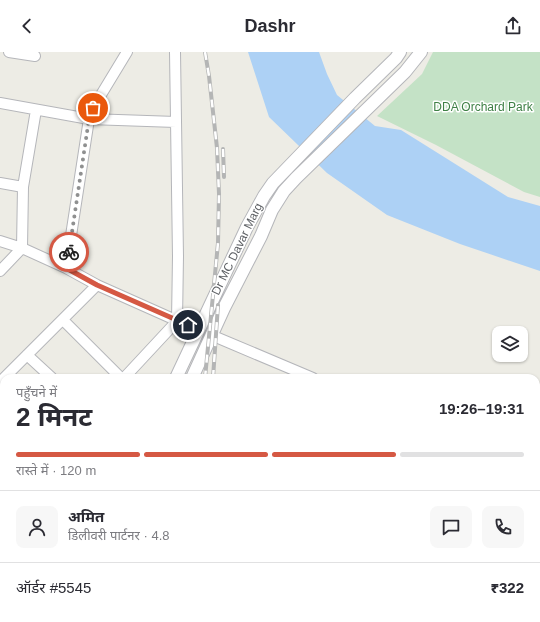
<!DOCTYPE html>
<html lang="hi">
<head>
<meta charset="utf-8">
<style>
	:root { --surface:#fff; --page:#f7f7f7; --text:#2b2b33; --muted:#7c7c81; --line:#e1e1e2; --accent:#d55843 }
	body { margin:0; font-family:Helvetica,"Noto Sans Devanagari",sans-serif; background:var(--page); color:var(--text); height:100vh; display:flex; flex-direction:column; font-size:15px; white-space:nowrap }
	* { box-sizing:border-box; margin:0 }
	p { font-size:13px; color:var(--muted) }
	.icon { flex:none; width:22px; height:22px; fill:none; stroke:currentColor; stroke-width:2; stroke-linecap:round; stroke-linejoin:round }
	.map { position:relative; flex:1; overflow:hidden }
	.drawer { position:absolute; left:0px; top:322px; width:540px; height:248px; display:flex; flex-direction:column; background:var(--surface); border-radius:12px 12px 0 0; box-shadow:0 1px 3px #0004 }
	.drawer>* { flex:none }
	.fabs { position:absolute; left:492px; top:274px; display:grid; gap:8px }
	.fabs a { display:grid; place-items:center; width:36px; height:36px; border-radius:8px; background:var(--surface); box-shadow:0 1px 3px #0004; font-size:20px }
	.pin { position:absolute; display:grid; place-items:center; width:34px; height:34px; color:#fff; margin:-17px; border:2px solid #fff; border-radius:50%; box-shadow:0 1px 4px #0007 }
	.courier { position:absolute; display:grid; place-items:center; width:40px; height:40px; margin:-20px; border:3px solid #d55843; border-radius:50%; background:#fff; color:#222; box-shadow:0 1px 5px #0007 }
	.overview em { font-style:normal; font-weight:700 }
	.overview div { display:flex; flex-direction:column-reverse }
	.overview { display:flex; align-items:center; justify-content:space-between; height:68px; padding:0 16px }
	h1 { font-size:26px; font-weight:700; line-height:30px }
	.bar { display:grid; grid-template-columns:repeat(4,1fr); gap:6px 4px; align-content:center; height:48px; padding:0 16px }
	.bar i { height:5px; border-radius:3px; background:var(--line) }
	.bar .current { background:var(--accent) }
	.bar p { grid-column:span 4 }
	.line { display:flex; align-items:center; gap:10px; padding:0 16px; border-top:1px solid var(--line) }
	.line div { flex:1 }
	.round { display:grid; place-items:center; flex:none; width:42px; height:42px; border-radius:8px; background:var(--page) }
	header { display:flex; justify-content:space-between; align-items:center; height:52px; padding:0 16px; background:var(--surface); font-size:18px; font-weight:700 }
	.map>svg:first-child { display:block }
	.green { fill:#c4e2c6 }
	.water { fill:#add1f5 }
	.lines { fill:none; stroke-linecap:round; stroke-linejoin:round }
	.minor-casing { stroke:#b5b6ba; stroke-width:12 }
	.tertiary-casing { stroke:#b5b6ba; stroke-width:14 }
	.minor { stroke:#fff; stroke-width:10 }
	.tertiary { stroke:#fff; stroke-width:12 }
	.rail-casing { stroke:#b4b5b5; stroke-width:4 }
	.rail { stroke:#fff; stroke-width:2.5; stroke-dasharray:8; stroke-linecap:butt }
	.done { stroke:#8f9090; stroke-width:4; stroke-dasharray:0 7.2 }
	.route { stroke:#d55843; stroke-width:5 }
	.labels { text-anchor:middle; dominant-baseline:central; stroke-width:3; stroke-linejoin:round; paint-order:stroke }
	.park-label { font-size:12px; fill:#3f8046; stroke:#fff }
	.street-label { font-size:12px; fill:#5c5f63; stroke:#fff }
</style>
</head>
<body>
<header><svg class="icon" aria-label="back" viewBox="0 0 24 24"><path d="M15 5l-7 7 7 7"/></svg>Dashr<svg class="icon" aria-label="share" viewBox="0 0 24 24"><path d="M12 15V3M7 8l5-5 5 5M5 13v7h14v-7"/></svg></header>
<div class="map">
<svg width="540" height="570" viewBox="0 0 540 570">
	<rect width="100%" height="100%" fill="#edece5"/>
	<path class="green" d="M433,0H540V145L524,140L436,93L377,64L422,22Z"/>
	<path class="water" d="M248,0H319L327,22L337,43L375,74L401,78L508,145L540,154V219L460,192L387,163L327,121L269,65Z"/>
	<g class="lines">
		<defs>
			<path id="minor" d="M9,0L35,4
				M0,51L89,67L176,70
				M0,131L23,135
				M0,189L22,196L66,216L97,233L198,278
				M66,216L89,67L93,56L127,0
				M0,219L22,196L23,135L36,58
				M63,268L121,326
				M211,283L313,326
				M27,303L52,326
				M124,326L177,269L178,204L175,0
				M0,330L97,233
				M0,353L4,357
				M0,389L4,385
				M536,409L540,410
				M0,455L4,451
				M0,552H4"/>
			<path id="tertiary" d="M176,326L247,175L264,144L273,131L355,46L396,6L400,0
				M192,326L224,256L261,184L272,158L284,139L296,126L405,20L421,0
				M168,566V570
				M181,566V570"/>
		</defs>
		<use href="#minor" class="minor-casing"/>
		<use href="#tertiary" class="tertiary-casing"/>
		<use href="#minor" class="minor"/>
		<use href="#tertiary" class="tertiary"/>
		<defs>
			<path id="rail" d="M205,0L209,24L217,96L219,142L218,191L205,326
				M223,97L224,125
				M213,326L218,253
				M178,570L179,566"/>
		</defs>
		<use href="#rail" class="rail-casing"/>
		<use href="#rail" class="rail"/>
	</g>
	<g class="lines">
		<path class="done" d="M69,200L89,67L93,56"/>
		<path class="route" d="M69,200L66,216L97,233L188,273"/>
	</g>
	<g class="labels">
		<g class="park-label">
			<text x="483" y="55">DDA Orchard Park</text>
		</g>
		<g class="street-label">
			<text transform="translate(237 197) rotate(-64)">Dr MC Davar Marg</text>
		</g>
	</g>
</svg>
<div class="fabs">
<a><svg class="icon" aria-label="layers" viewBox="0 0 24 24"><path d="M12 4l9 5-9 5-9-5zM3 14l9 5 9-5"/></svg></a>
</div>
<div class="pin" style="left:93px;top:56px;background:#ea580c"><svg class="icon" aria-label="bag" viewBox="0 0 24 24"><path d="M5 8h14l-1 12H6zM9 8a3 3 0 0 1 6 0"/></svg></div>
<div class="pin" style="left:188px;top:273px;background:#1f2937"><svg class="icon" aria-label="home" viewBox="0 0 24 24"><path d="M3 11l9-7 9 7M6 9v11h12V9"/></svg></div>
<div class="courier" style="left:69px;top:200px"><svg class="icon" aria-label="bike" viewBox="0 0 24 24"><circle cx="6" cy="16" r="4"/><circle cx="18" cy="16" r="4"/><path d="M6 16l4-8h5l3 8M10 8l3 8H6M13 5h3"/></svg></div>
<section class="drawer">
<div class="overview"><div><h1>2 मिनट</h1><p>पहुँचने में</p></div><em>19:26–19:31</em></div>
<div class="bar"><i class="current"></i><i class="current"></i><i class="current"></i><i></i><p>रास्ते में · 120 m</p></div>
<div class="line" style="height:72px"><a class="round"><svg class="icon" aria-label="person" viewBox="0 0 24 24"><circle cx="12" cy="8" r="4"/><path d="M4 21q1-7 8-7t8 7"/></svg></a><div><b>अमित</b><p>डिलीवरी पार्टनर · 4.8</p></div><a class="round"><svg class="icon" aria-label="chat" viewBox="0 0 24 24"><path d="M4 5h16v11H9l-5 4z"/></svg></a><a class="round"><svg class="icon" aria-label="phone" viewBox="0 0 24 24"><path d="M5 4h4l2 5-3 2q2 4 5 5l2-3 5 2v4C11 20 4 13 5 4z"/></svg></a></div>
<div class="line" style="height:52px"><div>ऑर्डर #5545</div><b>₹322</b></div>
</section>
</div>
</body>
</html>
